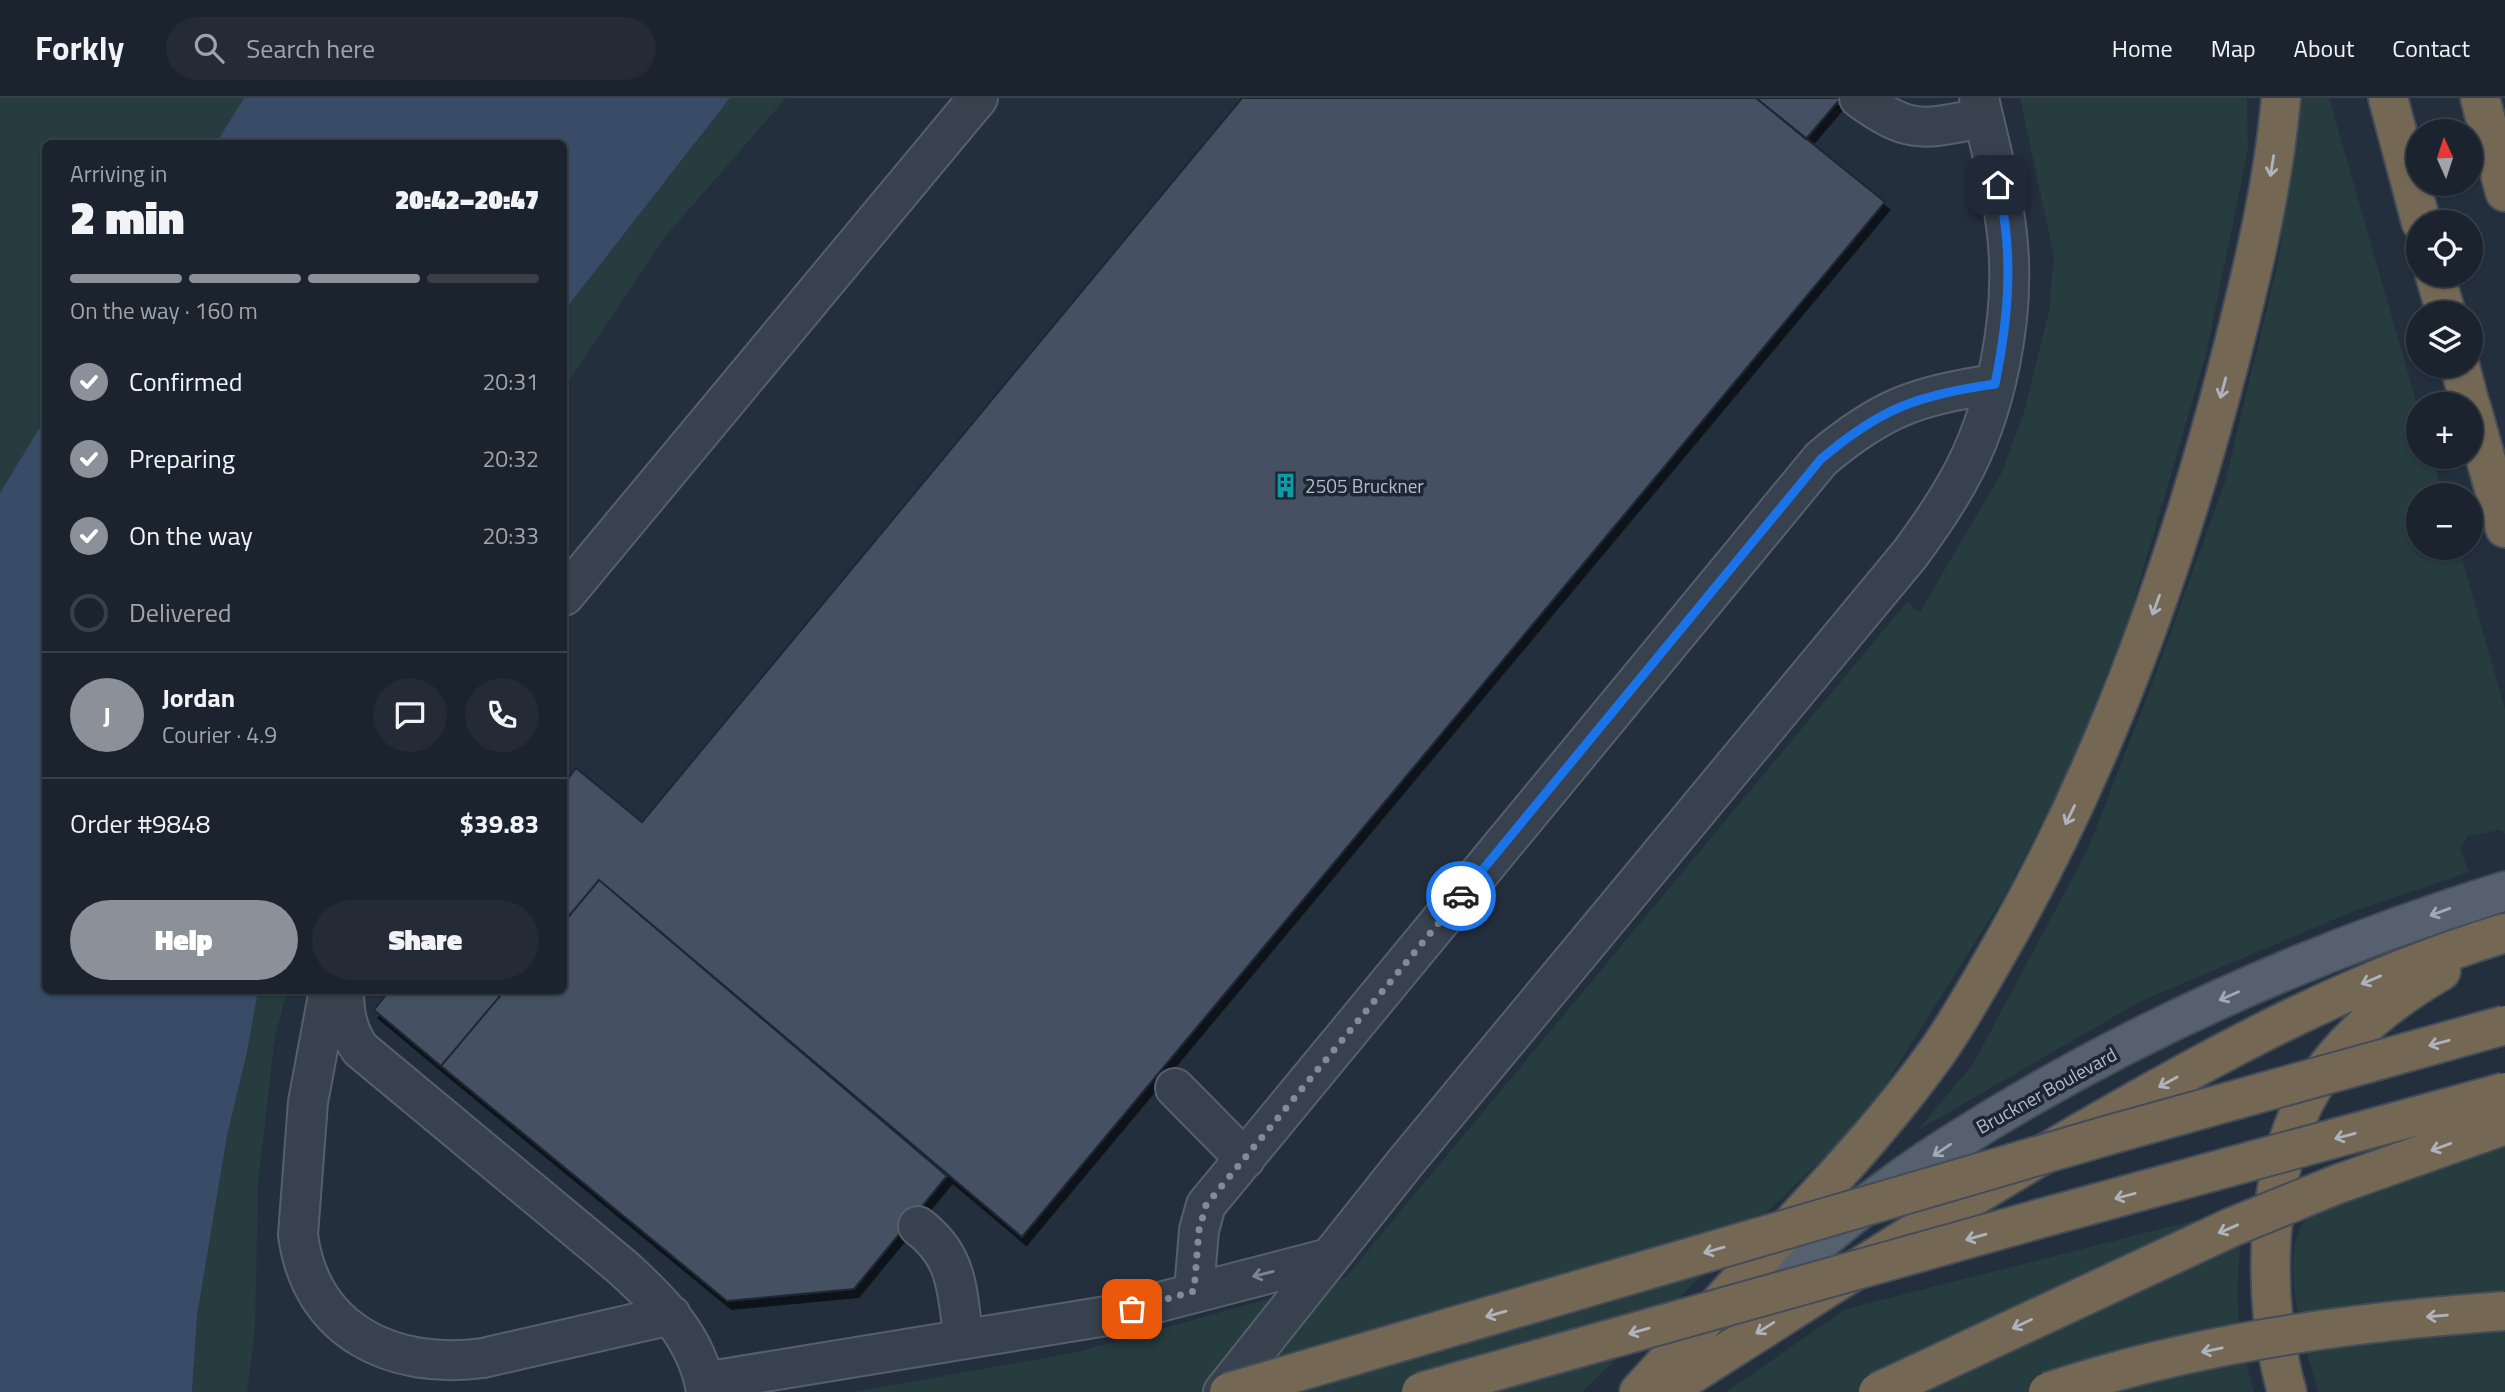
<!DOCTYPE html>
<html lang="en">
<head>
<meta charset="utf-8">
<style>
	:root { --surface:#1b232e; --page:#242b36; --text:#f1f3f6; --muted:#a0a4aa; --line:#39404a; --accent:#8c9099 }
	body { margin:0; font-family:"Titillium Web",sans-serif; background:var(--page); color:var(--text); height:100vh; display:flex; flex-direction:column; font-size:26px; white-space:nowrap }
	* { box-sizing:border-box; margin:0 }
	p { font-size:23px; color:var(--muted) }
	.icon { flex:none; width:38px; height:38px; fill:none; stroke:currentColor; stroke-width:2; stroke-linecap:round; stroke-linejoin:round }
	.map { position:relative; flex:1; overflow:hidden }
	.details { position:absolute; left:42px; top:42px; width:525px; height:854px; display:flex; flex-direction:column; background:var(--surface); border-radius:10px; box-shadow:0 2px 5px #0004,0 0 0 2px var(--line) }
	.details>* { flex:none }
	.needle { width:46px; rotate:357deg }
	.tools { position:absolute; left:2406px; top:21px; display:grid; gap:14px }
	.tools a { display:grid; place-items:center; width:77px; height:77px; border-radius:50%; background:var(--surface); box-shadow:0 2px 5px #0004,0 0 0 2px var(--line); font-size:35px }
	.pin { position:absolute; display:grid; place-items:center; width:60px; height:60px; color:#fff; margin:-30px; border-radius:14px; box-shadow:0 4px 10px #0006 }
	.courier { position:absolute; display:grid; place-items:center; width:70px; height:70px; margin:-35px; border:5px solid #1a73e8; border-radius:50%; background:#fff; color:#222; box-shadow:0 2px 9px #0007 }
	.headline em { font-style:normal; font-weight:800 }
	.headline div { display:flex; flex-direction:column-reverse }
	.headline { display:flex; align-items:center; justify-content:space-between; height:119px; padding:0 28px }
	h1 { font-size:46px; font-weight:800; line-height:52px }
	.bar { display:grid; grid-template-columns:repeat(4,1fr); gap:10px 7px; align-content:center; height:84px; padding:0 28px }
	.bar i { height:9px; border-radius:5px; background:var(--line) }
	.bar .selected { background:var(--accent) }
	.bar p { grid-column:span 4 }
	.line { display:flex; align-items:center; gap:18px; padding:0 28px; border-top:2px solid var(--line) }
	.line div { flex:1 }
	.round { display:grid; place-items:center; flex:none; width:74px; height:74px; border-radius:37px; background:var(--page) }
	ol { padding:0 28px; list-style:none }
	li { display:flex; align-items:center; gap:21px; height:77px }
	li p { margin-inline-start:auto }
	li .icon { padding:7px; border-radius:50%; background:var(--accent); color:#fff; stroke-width:4 }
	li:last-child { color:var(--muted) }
	li i { width:38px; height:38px; border:4px solid var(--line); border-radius:50% }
	.button { display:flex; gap:14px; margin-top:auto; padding:14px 28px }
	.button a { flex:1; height:80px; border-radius:42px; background:var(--accent); color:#fff; font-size:28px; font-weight:800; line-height:80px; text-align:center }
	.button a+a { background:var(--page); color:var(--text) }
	header { display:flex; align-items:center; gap:42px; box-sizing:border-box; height:98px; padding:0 35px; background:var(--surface); border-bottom:2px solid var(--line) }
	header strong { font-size:33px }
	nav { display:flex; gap:38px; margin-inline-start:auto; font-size:24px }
	.search { width:490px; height:63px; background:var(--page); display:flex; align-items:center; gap:18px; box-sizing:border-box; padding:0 24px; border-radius:38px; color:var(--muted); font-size:26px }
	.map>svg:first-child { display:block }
	.green { fill:#263c3f }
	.water { fill:#394c67 }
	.building { fill:#455162; stroke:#1f2835; stroke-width:2; filter:url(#shadow) }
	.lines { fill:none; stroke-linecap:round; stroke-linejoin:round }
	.minor-casing { stroke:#565f6c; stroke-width:42 }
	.major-casing { stroke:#414a57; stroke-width:42 }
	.highway-casing { stroke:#434c59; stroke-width:42 }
	.minor { stroke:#38414e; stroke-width:38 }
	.major { stroke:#56606e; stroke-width:38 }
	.highway { stroke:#746855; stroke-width:38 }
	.highway-bridge-casing { stroke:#434c59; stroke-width:42; stroke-linecap:butt }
	.highway-bridge { stroke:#746855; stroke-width:38 }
	.oneway { stroke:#aeb4bd }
	.oneway2 { stroke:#a1aab7 }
	.oneway3 { stroke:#7c8592 }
	.done { stroke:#828b98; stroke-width:7; stroke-dasharray:0 12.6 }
	.route { stroke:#1a73e8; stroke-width:9 }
	.labels { text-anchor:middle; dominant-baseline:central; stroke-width:7; stroke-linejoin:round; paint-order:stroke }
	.poi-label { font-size:19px; fill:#b4bcc9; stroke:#1d2633; text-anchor:start }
	.street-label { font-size:19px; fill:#b4bcc9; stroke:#1d2633 }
</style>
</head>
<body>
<header>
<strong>Forkly</strong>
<div class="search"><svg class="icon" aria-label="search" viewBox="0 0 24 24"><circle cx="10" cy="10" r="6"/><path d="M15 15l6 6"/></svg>Search here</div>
<nav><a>Home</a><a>Map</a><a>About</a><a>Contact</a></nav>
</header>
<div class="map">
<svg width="2505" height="1294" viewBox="0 0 2505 1294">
	<defs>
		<filter id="shadow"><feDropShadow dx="4.5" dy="8" stdDeviation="0" flood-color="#0009"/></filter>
	</defs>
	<rect width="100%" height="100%" fill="#242f3e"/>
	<path class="green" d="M0,0H244L216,45L46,46L45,321L0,395Z
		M730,0H786L664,140L564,290V213Z
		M2020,0H2247L2248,52L2206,256L2129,520L2069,671L2005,797L1865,1019L1582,1294H853L1078,1254L1346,1179L1907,504L1920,514L2002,374L2024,314L2049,213L2054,159Z
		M2301,0H2329L2418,310V359H2432L2443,397H2418V450H2459L2505,611V736L2500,732L2468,738L2460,751L2469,774L2354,813L2141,903L1918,1032L1973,966L2087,753L2151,589L2225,384L2278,164Z
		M258,893H287L275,938L258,1085L255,1233L247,1294H192L197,1218L227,1038L247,954Z
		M2505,1049V1294H2319C2306,1257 2278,1160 2303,1126C2309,1118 2317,1115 2325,1111Z
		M2216,1117L2242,1137C2234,1197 2237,1236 2254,1294H1726L1846,1211Z"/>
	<path class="water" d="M244,0H730L564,213V46L216,45Z
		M45,321L46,892L258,893L247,954L227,1038L197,1218L192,1294H0V395Z"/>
	<path class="building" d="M1242,0H1756L1885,104L1022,1139L599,782L564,824V686L576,670L642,724Z
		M1756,0H1841L1806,41Z
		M599,782L947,1078L854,1191L727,1203L441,968L505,892H564V824Z
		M390,892H505L441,968L374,912Z"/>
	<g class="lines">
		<defs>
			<path id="minor" d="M1859,0C1911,38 1924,31 1983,20
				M564,498L978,0
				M329,892L308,1004L298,1137C311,1234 393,1272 483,1260L671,1217
				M344,892C344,915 347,932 360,951L621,1168C660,1203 698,1240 706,1294
				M1175,990L1245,1061
				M918,1128C960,1160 956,1193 964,1241
				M1194,1193L1199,1132L1206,1107L1821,361C1881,310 1918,297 1995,286
				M704,1284L1106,1218L1329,1160
				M1223,1294L1405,1065L1910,456C1927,433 1943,410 1957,385C1997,315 2016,216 2007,136C2002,90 1989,45 1979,0"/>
			<path id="major" d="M1748,1206C1813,1148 1879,1092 1952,1046C2123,937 2312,853 2505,793"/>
			<path id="highway" d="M2388,0L2421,124
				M2480,0L2505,94
				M2435,177L2446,215
				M2460,268L2470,306
				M2471,308L2505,430
				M1639,1294C1692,1236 1745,1177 1798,1119C1847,1066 1895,1013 1937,954C1961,920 1981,883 2002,847C2105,666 2176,470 2228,269C2251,180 2273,91 2281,0
				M1664,1294C1805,1204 1945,1113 2090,1029C2223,952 2357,880 2505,835
				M2287,1294C2261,1205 2263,1070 2313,989C2344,939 2391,902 2441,873"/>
		</defs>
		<use href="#minor" class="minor-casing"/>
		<use href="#major" class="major-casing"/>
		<use href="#highway" class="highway-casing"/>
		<use href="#minor" class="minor"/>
		<use href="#major" class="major"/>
		<use href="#highway" class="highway"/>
		<defs>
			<path id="highway-bridge" d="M1229,1294L2109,1037L2505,927
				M1421,1294L2042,1120L2505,994
				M1878,1294L2232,1129L2338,1086L2505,1027
				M2048,1294C2195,1245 2351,1224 2505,1213"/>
		</defs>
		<use href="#highway-bridge" class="highway-bridge-casing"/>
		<use href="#highway-bridge" class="highway-bridge"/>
	</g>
	<defs><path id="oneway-shaft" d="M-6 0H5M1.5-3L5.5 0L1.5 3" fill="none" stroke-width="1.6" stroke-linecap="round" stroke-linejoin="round" transform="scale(1.75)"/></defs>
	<g class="oneway">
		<use href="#oneway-shaft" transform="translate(2272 68) rotate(99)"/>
		<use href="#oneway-shaft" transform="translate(2223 290) rotate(105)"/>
		<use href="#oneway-shaft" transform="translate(2156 507) rotate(110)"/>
		<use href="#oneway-shaft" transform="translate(2070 717) rotate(116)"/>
		<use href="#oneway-shaft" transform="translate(2371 882) rotate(157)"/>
		<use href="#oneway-shaft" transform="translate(2439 945) rotate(165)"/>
		<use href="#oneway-shaft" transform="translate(2168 984) rotate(151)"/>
		<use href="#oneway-shaft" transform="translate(2345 1038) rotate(165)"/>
		<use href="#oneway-shaft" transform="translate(2441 1049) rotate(160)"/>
		<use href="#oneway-shaft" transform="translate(2125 1098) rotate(165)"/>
		<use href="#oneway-shaft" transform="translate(2228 1131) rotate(157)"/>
		<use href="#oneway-shaft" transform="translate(1976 1139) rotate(164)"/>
		<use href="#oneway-shaft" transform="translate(1714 1152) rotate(164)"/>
		<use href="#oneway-shaft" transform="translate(1496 1216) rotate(164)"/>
		<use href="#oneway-shaft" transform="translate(2437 1218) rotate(175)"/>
		<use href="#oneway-shaft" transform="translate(2022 1226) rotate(155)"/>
		<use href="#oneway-shaft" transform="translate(1765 1230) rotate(148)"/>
		<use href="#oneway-shaft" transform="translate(1639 1233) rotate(164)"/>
		<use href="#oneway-shaft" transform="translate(2212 1252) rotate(168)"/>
	</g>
	<g class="oneway2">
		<use href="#oneway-shaft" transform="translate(2440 814) rotate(160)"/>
		<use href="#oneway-shaft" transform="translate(2229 898) rotate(156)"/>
		<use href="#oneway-shaft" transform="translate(1942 1052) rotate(146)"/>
	</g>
	<use class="oneway3" href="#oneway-shaft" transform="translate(1263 1176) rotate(166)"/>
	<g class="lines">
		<path class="done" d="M1132,1211L1194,1193L1199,1132L1206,1107L1461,798"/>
		<path class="route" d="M1461,798L1821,361C1881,310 1918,297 1995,286C2009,218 2014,154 1998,87"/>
	</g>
	<defs>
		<symbol id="building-bare" viewBox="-9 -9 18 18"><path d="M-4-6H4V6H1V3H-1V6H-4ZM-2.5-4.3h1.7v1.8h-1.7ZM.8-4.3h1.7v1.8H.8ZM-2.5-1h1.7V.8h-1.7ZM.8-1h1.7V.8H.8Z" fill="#0f9aa8" stroke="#1d2633" stroke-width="2.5" paint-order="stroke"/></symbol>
	</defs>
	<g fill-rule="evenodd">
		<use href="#building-bare" x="1268" y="370" width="35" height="35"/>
	</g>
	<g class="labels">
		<g class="poi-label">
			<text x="1305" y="387">2505 Bruckner</text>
		</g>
		<g class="street-label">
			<text transform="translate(2046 992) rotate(-29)">Bruckner Boulevard</text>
		</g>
	</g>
</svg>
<div class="tools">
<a><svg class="needle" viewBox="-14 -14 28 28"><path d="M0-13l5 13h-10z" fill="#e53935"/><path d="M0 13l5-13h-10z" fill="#a0a4aa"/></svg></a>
<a><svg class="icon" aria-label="locate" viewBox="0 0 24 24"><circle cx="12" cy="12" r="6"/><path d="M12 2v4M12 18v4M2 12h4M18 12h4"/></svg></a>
<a><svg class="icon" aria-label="layers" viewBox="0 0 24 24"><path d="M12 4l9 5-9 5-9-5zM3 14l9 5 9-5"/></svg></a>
<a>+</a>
<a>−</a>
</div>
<div class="pin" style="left:1132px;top:1211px;background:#ea580c"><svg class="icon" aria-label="bag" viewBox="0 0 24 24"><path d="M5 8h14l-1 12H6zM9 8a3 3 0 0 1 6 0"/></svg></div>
<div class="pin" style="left:1998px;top:87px;background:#1f2937"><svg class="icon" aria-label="home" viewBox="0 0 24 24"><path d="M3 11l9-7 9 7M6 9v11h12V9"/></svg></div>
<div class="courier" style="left:1461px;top:798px"><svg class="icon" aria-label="car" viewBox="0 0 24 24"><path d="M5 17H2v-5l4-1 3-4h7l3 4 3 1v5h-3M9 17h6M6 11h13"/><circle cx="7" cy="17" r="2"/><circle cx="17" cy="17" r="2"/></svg></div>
<section class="details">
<div class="headline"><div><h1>2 min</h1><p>Arriving in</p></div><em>20:42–20:47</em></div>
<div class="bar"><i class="selected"></i><i class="selected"></i><i class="selected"></i><i></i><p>On the way · 160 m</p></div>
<ol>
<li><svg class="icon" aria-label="check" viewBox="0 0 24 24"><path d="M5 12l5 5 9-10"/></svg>Confirmed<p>20:31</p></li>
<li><svg class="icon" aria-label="check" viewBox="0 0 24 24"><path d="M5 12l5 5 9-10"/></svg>Preparing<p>20:32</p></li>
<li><svg class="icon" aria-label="check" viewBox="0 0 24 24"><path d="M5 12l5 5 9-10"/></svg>On the way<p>20:33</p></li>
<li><i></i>Delivered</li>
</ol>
<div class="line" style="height:126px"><b class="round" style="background:var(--accent);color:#fff">J</b><div><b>Jordan</b><p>Courier · 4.9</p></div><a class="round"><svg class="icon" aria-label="chat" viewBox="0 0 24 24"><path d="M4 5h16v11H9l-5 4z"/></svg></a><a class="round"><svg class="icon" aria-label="phone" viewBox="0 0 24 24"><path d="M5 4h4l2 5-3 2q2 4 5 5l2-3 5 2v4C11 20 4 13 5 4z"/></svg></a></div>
<div class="line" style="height:91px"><div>Order #9848</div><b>$39.83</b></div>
<div class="button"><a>Help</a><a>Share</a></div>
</section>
</div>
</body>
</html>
